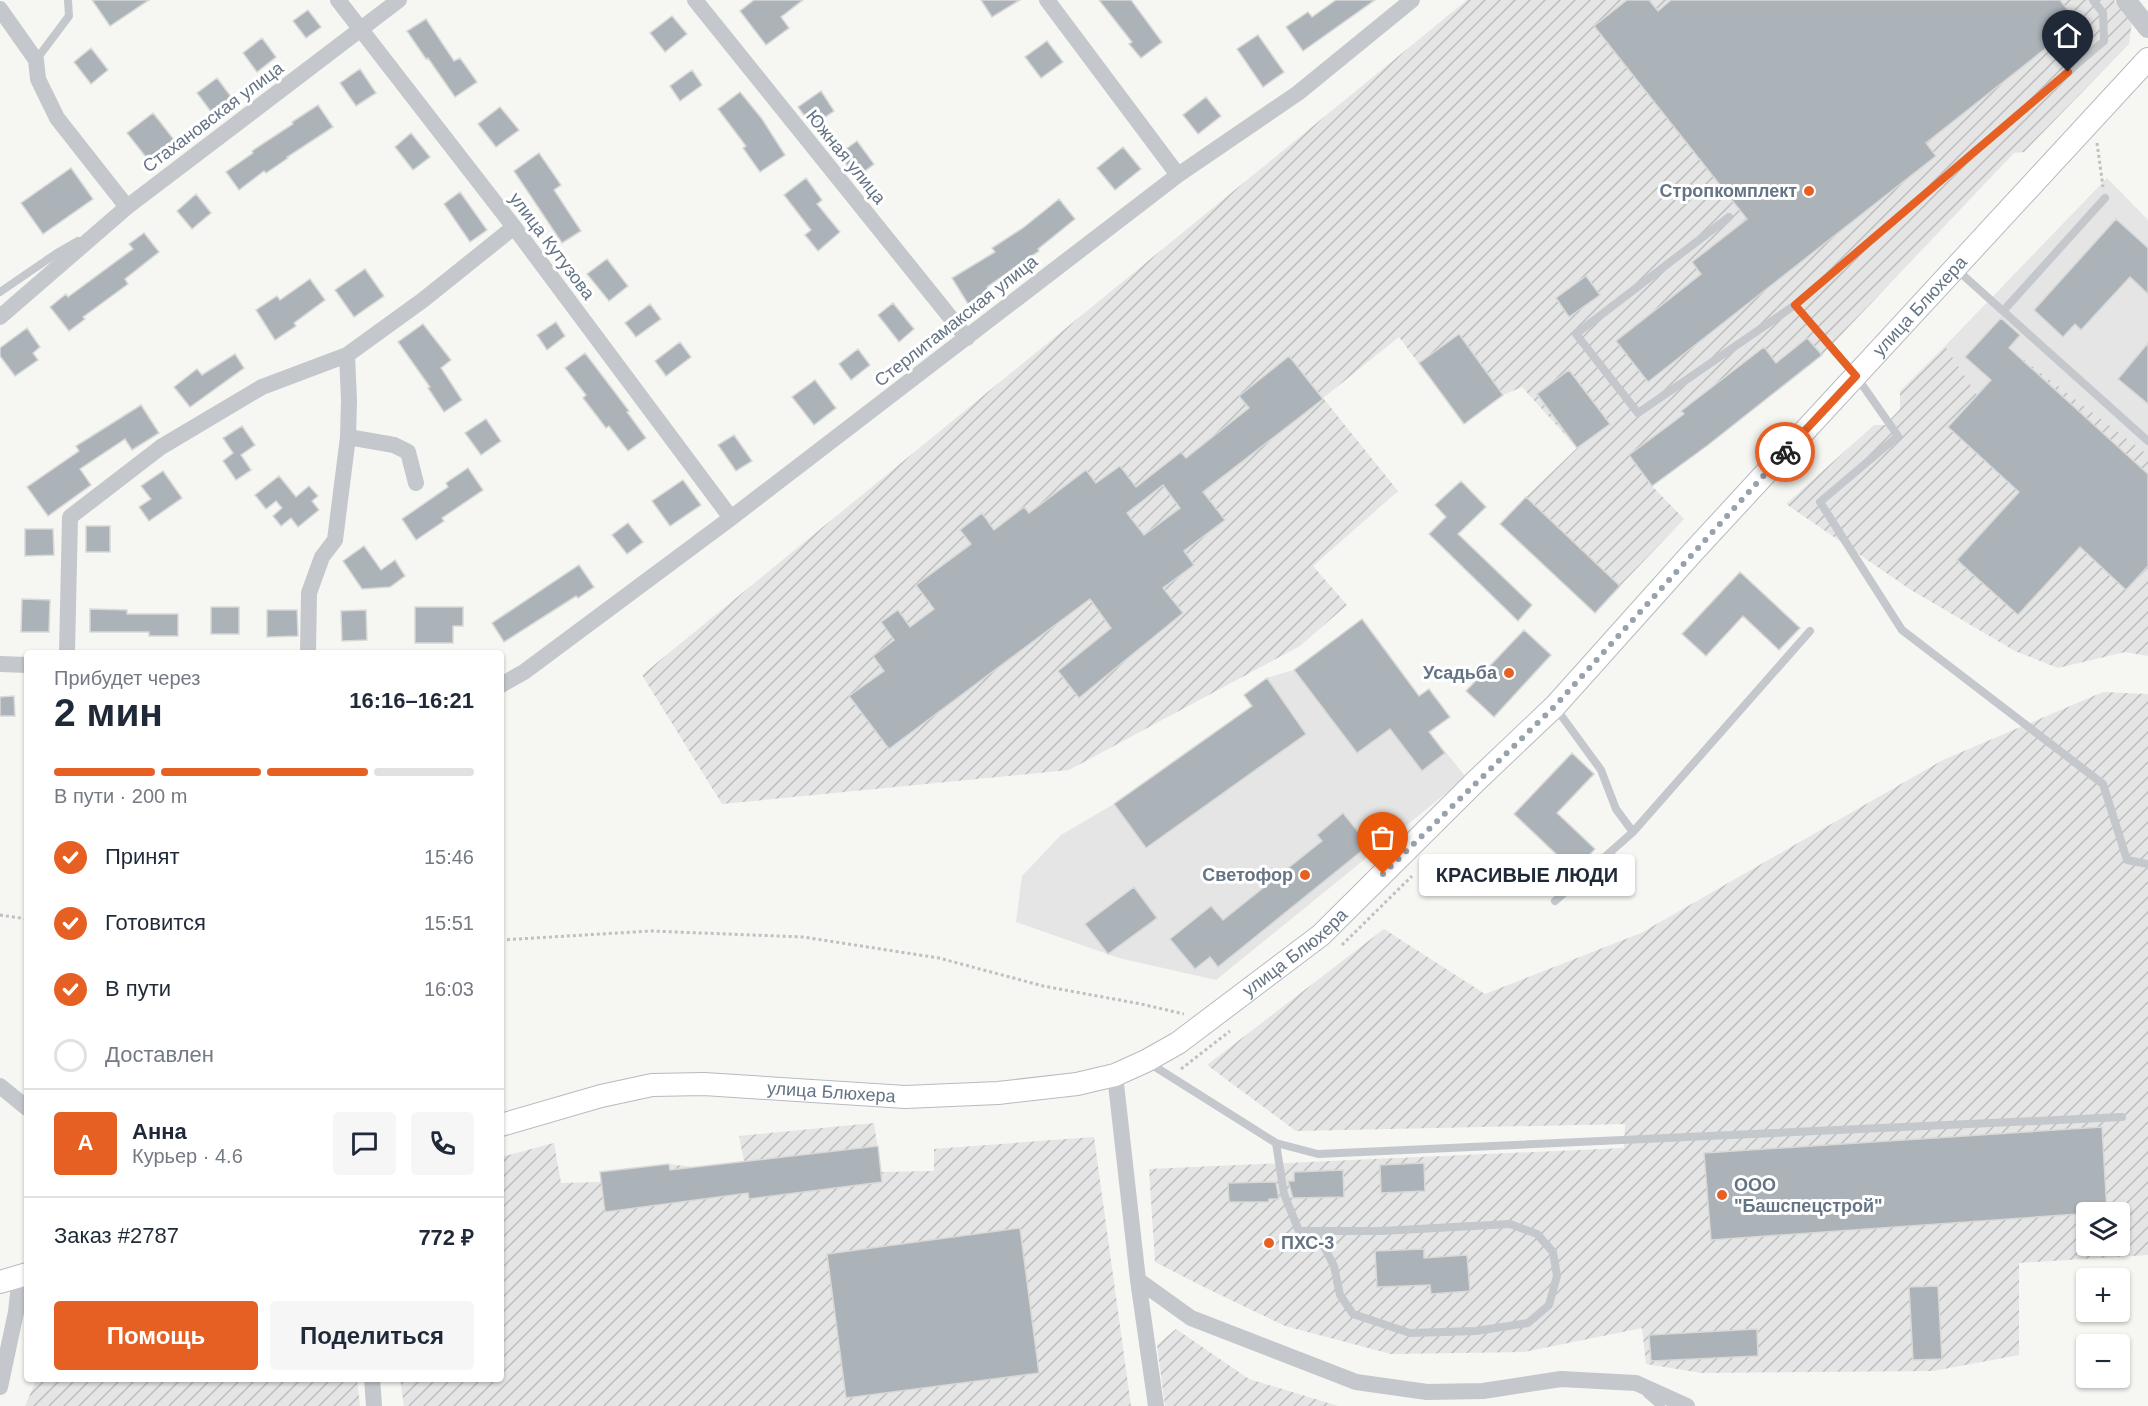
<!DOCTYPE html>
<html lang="ru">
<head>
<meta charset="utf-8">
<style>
	:root { --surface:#fff; --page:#f6f6f7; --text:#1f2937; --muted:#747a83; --line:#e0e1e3; --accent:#e66023 }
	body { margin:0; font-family:Arial,sans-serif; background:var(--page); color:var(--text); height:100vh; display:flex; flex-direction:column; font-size:22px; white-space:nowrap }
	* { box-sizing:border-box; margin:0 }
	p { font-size:20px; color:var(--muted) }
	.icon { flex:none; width:33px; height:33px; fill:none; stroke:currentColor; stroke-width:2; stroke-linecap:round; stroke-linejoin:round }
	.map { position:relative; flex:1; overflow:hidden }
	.drawer { position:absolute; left:24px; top:650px; width:480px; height:732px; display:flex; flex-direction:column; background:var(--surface); border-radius:6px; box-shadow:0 2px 4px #0004 }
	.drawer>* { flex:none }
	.tools { position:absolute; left:2076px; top:1202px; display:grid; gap:12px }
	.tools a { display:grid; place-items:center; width:54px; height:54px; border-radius:6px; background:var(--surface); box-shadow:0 2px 4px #0004; font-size:30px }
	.pin { position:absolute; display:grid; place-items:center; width:51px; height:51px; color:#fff; margin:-62px -26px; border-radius:50% 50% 50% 0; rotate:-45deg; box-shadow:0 0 6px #0007 }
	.pin .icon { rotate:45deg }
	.courier { position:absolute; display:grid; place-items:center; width:60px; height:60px; margin:-30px; border:4px solid #e66023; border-radius:50%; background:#fff; color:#222; box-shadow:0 2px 8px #0007 }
	.bubble { position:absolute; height:42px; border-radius:6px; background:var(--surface); box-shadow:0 2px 4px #0004; font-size:20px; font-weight:700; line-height:42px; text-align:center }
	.head em { font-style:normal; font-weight:700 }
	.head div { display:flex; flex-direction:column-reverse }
	.head { display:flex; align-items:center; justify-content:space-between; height:102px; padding:0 30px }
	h1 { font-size:39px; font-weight:700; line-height:45px }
	.bar { display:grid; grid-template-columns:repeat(4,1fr); gap:9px 6px; align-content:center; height:72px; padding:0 30px }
	.bar i { height:8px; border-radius:4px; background:var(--line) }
	.bar .active { background:var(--accent) }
	.bar p { grid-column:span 4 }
	.line { display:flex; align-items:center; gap:15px; padding:0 30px; border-top:2px solid var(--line) }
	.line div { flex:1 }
	.round { display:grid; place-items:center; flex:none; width:63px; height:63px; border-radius:6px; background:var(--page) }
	ol { padding:0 30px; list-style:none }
	li { display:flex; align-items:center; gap:18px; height:66px }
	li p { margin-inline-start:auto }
	li .icon { padding:6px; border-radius:50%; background:var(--accent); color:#fff; stroke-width:4 }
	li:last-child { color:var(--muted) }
	li i { width:33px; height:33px; border:3px solid var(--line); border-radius:50% }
	.button { display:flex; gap:12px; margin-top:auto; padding:12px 30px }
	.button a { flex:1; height:69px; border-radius:6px; background:var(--accent); color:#fff; font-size:24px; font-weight:700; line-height:69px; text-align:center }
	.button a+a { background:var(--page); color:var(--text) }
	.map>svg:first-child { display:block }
	.built { fill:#e4e5e4 }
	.industrial { fill:url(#industrial-furrows); fill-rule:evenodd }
	.building { fill:#abb2b8; stroke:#d8d8d6; stroke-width:1.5; fill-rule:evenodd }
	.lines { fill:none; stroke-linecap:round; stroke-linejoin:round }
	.secondary-casing { stroke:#b6bbc0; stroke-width:24 }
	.path { stroke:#bec0c2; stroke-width:3; stroke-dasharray:3 3; stroke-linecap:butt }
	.service { stroke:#c4c7cb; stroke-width:8 }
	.minor { stroke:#c4c7cb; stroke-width:16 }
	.tertiary { stroke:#c4c7cb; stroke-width:20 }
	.secondary { stroke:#fff; stroke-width:22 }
	.done { stroke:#98a2ac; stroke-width:6; stroke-dasharray:0 10.8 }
	.route { stroke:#e66023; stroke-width:8 }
	.poi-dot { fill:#e66023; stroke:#fff; stroke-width:2 }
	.labels { text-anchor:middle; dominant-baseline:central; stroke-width:6; stroke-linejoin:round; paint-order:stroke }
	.street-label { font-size:18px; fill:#657485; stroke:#fff }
	.poi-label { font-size:18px; font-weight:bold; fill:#657485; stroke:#fff; text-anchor:end }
</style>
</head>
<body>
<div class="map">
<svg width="2148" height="1406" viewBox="0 0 2148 1406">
	<defs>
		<pattern id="industrial-furrows" width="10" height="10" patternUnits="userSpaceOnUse" patternTransform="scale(1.5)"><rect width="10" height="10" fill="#e4e5e4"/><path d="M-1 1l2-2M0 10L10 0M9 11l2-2" fill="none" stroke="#bcbebe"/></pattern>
	</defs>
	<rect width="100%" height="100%" fill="#f6f6f3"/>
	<path class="built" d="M2107,178L2148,220V455L2015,353L1977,395L1945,346Z
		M1362,619L1419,696L1429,689L1450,717L1430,733L1466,777L1216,980L1119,958L1016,922L1022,876L1061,835L1114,804L1252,707L1244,695L1267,678L1294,670Z"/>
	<path class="industrial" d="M1467,0H2114L2132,22L2129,44L2024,152L2014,153L1822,355L1790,380L1764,347L1681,411L1708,445L1629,455L1652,486L1684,519L1620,586L1526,497L1577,448L1522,387L1503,395L1464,424L1399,337L1323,398L1398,491L1313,566L1347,605L1300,646L1069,770L722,804L642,675Z
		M1945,346L1977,395L2015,353L2148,455V656L2125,652L2058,668L2015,651L1911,590L1786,504L1874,425H1885L1900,409V391Z
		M2103,692L2148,694V1255L2019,1263V1355L1933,1371L1702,1373L1646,1364L1642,1328L1524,1352L1391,1354L1285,1326L1206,1288L1155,1262L1149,1169L1624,1148L1625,1124L1296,1131L1207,1065L1384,929L1485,994L1641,933L1943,760ZM2086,1212H2120V1245H2086Z
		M874,1123L881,1172L934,1171V1149L1094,1137L1131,1406H404L400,1379L501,1378V1157L554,1143L561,1183L601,1182L600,1172L669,1164L692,1167L744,1161L739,1136Z
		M1176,1329L1249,1379L1338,1406H1165L1157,1345Z
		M37,1378L357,1379L360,1406H25Z"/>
	<path class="building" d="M92,0H149L110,26Z
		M754,0H803L781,17L789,28L766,45L740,11Z
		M981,0H1020L992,17Z
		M1099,0H1131L1162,42L1141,58L1129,44L1132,42Z
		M1336,0H1375L1303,51L1286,27L1308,12L1312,17Z
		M1627,0H1649L1658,11L1671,0H2060L2078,23L1926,143L1936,156L1648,382L1616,341L1701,274L1692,262L1747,219L1594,26Z
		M308,10L321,27L306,38L293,21Z
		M672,16L687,34L665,52L650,33Z
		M426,19L454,61L460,58L477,82L455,97L428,58L426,59L407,31Z
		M1258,35L1284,72L1263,87L1237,49Z
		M262,38L276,57L257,72L243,53Z
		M1047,41L1063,62L1041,78L1025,57Z
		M91,48L108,70L91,84L74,62Z
		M360,69L376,93L356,106L340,83Z
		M692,70L702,85L680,101L670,86Z
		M217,78L232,98L212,113L197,93Z
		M821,91L834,111L812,126L798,107Z
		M740,92L762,119L785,155L760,172L743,148L746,146L718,109Z
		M1206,97L1221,116L1198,134L1183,115Z
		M318,105L333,127L287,157L288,158L266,173L264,171L239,190L226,172L253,153L252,151L293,124L292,122Z
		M500,107L519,130L496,147L478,124Z
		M153,113L175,141L149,161L127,133Z
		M411,133L430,157L413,170L395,147Z
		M857,141L874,164L856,178L839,154Z
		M1123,147L1141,169L1115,190L1097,168Z
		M539,153L561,185L554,190L581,231L562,243L514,171Z
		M71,168L93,199L43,234L21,203Z
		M806,178L822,200L817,204L840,232L818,251L805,235L811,230L784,195Z
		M460,192L487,230L470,242L444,204Z
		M196,194L211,213L192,229L177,211Z
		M1059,199L1075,219L1038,249L1039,251L987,287L989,290L968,304L952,278L995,252L992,248L1023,228Z
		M2116,219L2148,248V294L2130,277L2081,330L2075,324L2063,337L2034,310Z
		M144,233L159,252L125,279L128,284L83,317L85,319L69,331L50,307L66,294L68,297L133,249L129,244Z
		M607,259L628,286L609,301L587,274Z
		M365,269L384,296L354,317L335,290Z
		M1586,276L1600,295L1569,317L1556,298Z
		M310,279L325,300L294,323L296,326L275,340L256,310L277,296L280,300Z
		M893,303L914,329L899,342L878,315Z
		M650,304L661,319L636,337L625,323Z
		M2001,318L2020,335L2009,348L2148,474V566L2126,590L2080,547L2018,615L1957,560L2019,492L1948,427L1991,380L1965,357Z
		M556,322L565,336L547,350L537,335Z
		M423,324L451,360L441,368L462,400L444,412L428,388L430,387L398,342Z
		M27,328L40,347L33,353L38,360L15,376L0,356V348Z
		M1459,334L1503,395L1464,424L1419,363Z
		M1807,338L1822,355L1708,445L1652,486L1629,455L1684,414L1681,411L1764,347L1776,363Z
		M680,342L691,357L666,376L655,361Z
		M2148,343V404L2118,379Z
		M858,349L870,365L851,380L839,364Z
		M585,353L629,411L627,412L646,438L628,451L609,426L606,428L583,398L586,395L565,368Z
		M235,354L244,368L190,407L174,387L197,369L202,375Z
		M1289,356L1323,399L1203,492L1225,520L1184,551L1194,565L1163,588L1183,613L1079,698L1058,671L1111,628L1090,599L889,749L849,696L884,671L873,656L894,640L881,622L898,610L910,627L934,609L916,585L971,544L960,530L982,513L994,530L1024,507L1029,513L1086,470L1096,483L1120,466L1136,487L1181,452L1186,458L1249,408L1239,396ZM1163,485L1180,508L1144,535L1127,513Z
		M1569,370L1610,424L1577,448L1537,394Z
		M815,380L836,408L814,425L792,397Z
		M141,405L159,433L132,450L125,439L80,469L91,485L48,516L27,487L79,451L76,446Z
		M486,419L501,441L481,455L465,433Z
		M242,426L255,445L241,455L251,470L236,480L223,461L233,453L223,438Z
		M734,435L752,461L736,471L718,445Z
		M468,468L483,490L442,518L444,521L416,540L402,519L448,487L446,483Z
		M163,471L182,498L149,521L139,507L151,499L141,486Z
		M279,476L296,497L309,486L318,496L312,501L319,510L298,527L291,518L281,526L273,516L282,508L276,501L266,509L255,495Z
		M683,480L701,505L670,526L652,501Z
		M1461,481L1486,507L1458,534L1532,605L1518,621L1429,534L1446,517L1435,505Z
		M1526,497L1620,586L1595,613L1500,524Z
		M628,523L643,542L627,554L612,535Z
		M86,526H110V552H86Z
		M25,529H53L54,555L25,556Z
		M364,546L381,570L395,560L405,576L390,587L362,589L343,561Z
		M579,565L594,587L578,598L576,596L504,642L492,623Z
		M1740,572L1800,628L1779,650L1743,616L1706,656L1682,634Z
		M22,599L50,600L49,632H21Z
		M211,607H239V634H211Z
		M415,607H463V626H453V643H415Z
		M90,609L127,610V614H178V636H149V632H90Z
		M267,610H297L298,636L267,637Z
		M366,610L367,640L342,641L341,611Z
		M1362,619L1419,696L1429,689L1450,717L1429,732L1445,753L1422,771L1390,729L1357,753L1294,670Z
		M1524,630L1551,655L1494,717L1466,691Z
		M1267,678L1306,734L1146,848L1114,804L1252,706L1244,695Z
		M14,696L15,716H0V697Z
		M1572,753L1594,774L1557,813L1595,849L1574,871L1514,814Z
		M1343,813L1369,845L1218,967L1210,957L1195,969L1170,939L1211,906L1223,920L1322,841L1317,835Z
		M1134,887L1157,918L1108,954L1085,924Z
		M2102,1127L2107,1212L1711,1240L1704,1153Z
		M878,1146L882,1182L749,1199L748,1193L605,1212L600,1172L669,1164L670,1170Z
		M1424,1163L1425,1191L1381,1193L1380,1165Z
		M1343,1170L1344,1197L1293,1198L1288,1181H1294V1172Z
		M1276,1182L1279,1199H1269V1202H1229L1228,1183Z
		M1020,1228L1039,1373L846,1398L827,1254Z
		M1424,1249V1258L1467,1255L1470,1291L1431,1294L1430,1285L1377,1287L1375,1251Z
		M1938,1286L1942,1359L1913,1360L1909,1287Z
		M1757,1329L1758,1356L1651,1361L1649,1335Z"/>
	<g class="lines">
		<defs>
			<g id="secondary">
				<path id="s1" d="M501,1125L601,1096L652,1085L704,1084L905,1097L998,1093L1077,1084L1115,1075L1146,1061L1178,1043L1321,935L1476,781L1555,706L1693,552L2148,59"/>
				<path d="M0,1282L27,1274"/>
			</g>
		</defs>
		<use href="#secondary" class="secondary-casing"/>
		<path class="path" d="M2097,143L2103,187
			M0,915L27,919
			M501,940L651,931L803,937L939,958L1043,986L1141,1004L1184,1014
			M1342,945L1412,876
			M1181,1069L1230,1031"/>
		<path class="service" d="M2093,0L2103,13L2104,41L1795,305L1856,376L1898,436L1820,502L1902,630L2103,784L2127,860L2148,864
			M36,60L69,16L68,0
			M1729,217L1576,334L1638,413L1795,305
			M1955,268L2148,441
			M0,292L57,253L78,241
			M2004,310L2105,198
			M1555,707L1601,770L1616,809L1633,832
			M1555,901L1633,832L1810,631
			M1149,1063L1276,1143L1318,1154L2122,1117
			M1276,1143L1284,1194L1299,1231H1381L1510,1224L1537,1234L1553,1252L1557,1276L1549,1305L1528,1323L1476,1331L1410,1333L1353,1314L1340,1295L1334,1266L1316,1231
			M1647,1394L1661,1406"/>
		<path class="minor" d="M338,0L514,227L731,518
			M695,0L967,338
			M1047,0L1178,175
			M0,9L36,60L38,79L57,118L127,207
			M0,317L127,207L399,0
			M348,437L394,445L408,452L416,483
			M67,652L70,517L161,447L262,387L347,355L423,300L514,227
			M308,652L309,593L322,557L335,540L348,437L349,400L347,355
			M0,664L27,665
			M501,685L524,672L731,518L1178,175L1298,93L1412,0
			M1115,1075L1138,1280L1191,1318L1356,1382L1427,1392L1483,1391L1561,1379L1636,1383L1687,1406
			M0,1086L27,1108
			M1138,1280L1156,1406
			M372,1378L374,1406
			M0,1387L16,1312L20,1276"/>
		<path class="tertiary" d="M2126,0L2148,28"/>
		<use href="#secondary" class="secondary"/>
	</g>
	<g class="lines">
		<path class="done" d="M1383,874L1555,706L1785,452"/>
		<path class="route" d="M1785,452L1856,376L1795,305L2068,72"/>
	</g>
	<g class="poi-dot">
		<circle cx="1809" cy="191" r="6"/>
		<circle cx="1509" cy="673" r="6"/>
		<circle cx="1305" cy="875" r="6"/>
		<circle cx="1722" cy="1195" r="6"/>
		<circle cx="1269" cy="1243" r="6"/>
	</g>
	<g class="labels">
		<g class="street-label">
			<text transform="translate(213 117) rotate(-37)">Стахановская улица</text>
			<text transform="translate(846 157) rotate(51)">Южная улица</text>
			<text transform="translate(552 246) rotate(53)">улица Кутузова</text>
			<text stroke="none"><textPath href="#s1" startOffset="1740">улица Блюхера</textPath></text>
			<text transform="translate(956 321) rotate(-38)">Стерлитамакская улица</text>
			<text stroke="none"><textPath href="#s1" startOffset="840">улица Блюхера</textPath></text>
			<text stroke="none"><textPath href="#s1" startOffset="336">улица Блюхера</textPath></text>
		</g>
		<g class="poi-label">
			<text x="1797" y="191">Стропкомплект</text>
			<text x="1497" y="673">Усадьба</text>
			<text x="1293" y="875">Светофор</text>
			<text x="1734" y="1185" text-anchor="start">ООО<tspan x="1734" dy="21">"Башспецстрой"</tspan></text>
			<text x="1281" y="1243" text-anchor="start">ПХС-3</text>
		</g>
	</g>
</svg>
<div class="tools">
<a><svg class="icon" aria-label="layers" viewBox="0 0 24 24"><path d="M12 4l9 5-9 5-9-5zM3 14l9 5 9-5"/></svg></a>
<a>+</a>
<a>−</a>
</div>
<div class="pin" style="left:1383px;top:874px;background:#ea580c"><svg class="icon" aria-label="bag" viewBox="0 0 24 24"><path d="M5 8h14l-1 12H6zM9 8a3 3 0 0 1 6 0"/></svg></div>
<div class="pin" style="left:2068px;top:72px;background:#1f2937"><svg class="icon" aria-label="home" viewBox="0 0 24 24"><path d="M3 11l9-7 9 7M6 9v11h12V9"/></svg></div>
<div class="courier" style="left:1785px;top:452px"><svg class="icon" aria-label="bike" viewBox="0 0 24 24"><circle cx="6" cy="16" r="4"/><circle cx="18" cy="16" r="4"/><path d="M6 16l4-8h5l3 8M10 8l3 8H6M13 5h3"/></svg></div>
<div class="bubble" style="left:1419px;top:854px;width:216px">КРАСИВЫЕ ЛЮДИ</div>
<section class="drawer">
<div class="head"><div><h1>2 мин</h1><p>Прибудет через</p></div><em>16:16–16:21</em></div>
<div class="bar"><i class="active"></i><i class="active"></i><i class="active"></i><i></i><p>В пути · 200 m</p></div>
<ol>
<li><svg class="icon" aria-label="check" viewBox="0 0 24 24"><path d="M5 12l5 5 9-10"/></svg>Принят<p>15:46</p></li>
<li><svg class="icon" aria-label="check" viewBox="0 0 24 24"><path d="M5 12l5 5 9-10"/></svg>Готовится<p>15:51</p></li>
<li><svg class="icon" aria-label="check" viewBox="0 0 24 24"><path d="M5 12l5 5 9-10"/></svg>В пути<p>16:03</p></li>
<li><i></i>Доставлен</li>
</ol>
<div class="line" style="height:108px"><b class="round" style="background:var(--accent);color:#fff">А</b><div><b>Анна</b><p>Курьер · 4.6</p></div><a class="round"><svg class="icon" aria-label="chat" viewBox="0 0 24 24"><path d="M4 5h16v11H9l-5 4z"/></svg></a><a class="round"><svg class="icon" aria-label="phone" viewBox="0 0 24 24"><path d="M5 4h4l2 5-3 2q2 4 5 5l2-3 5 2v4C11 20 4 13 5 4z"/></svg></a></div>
<div class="line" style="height:78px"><div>Заказ #2787</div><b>772 ₽</b></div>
<div class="button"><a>Помощь</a><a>Поделиться</a></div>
</section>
</div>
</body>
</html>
